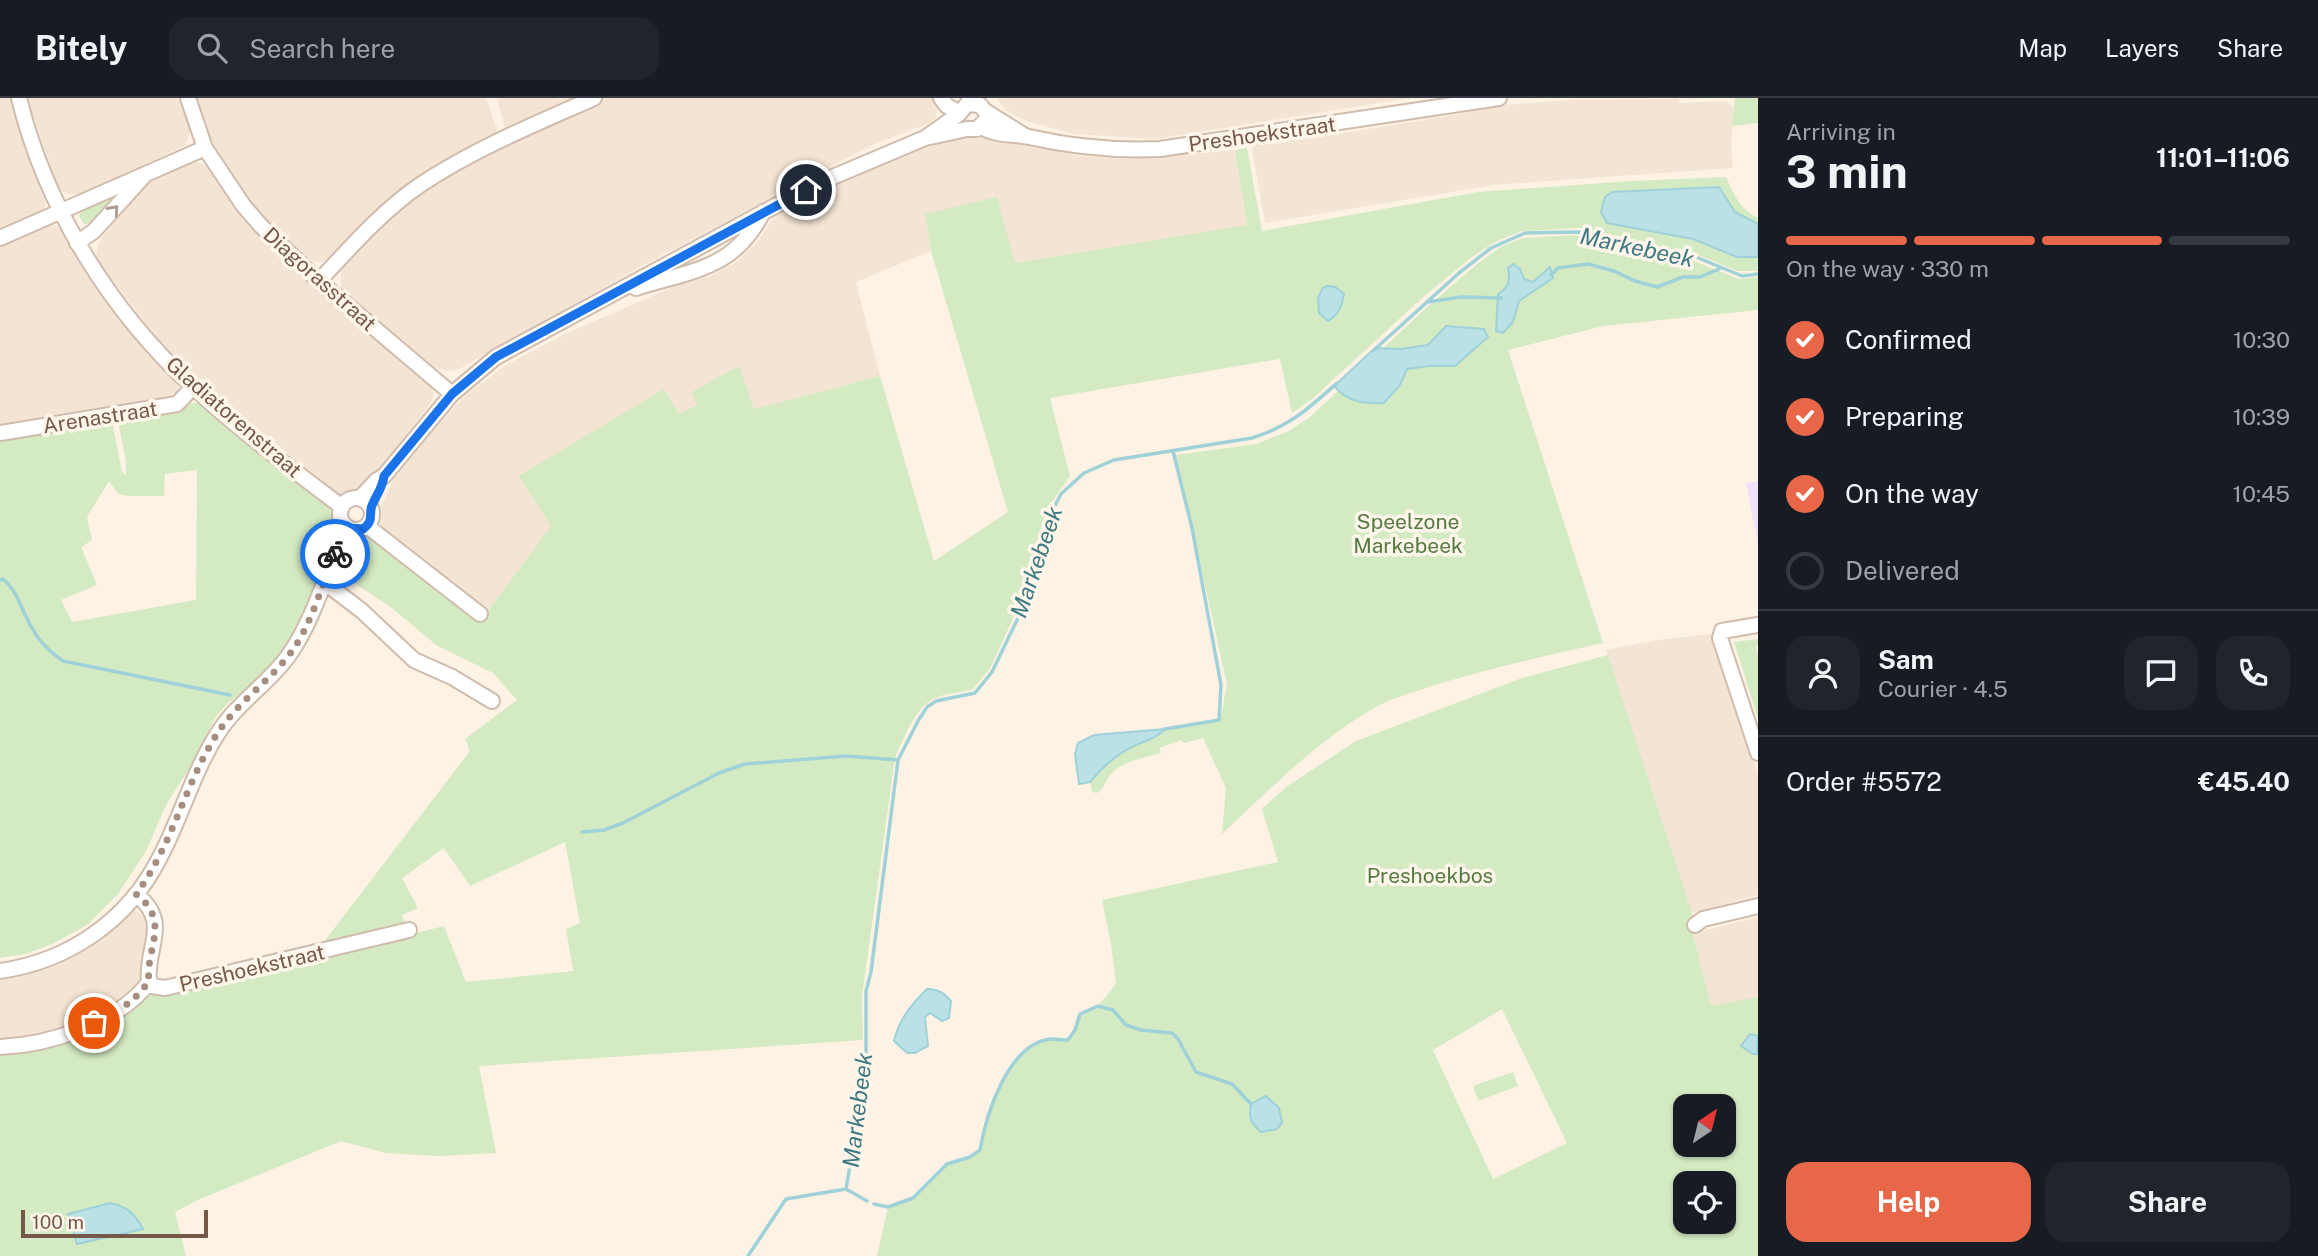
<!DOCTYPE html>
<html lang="en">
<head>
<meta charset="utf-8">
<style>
	:root { --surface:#171b24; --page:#20242c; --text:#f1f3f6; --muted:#9ea1a6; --line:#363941; --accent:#e86748 }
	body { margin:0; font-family:"Public Sans",sans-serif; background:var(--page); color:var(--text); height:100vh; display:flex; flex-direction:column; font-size:26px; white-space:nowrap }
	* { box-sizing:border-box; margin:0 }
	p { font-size:23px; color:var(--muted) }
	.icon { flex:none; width:38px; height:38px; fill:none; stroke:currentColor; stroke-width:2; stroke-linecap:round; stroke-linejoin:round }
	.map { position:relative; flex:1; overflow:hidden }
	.drawer { display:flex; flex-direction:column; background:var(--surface); width:560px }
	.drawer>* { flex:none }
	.needle { width:46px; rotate:35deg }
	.fabs { position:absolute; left:1673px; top:996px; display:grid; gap:14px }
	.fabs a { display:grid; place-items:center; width:63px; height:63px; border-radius:14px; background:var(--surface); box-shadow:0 2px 5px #0004; font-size:35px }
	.scale { position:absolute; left:21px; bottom:18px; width:187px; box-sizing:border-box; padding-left:7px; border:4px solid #765849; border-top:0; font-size:19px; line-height:24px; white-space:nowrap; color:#765849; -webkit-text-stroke:5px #fff6eb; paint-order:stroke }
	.pin { position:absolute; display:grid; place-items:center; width:60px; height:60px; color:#fff; margin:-30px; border:4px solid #fff; border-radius:50%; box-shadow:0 2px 7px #0007 }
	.courier { position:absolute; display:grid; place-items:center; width:70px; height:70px; margin:-35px; border:5px solid #1a73e8; border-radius:50%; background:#fff; color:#222; box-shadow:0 2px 9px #0007 }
	.headline em { font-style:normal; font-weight:700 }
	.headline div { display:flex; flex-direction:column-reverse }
	.headline { display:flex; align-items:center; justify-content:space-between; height:119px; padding:0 28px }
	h1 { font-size:46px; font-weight:700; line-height:52px }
	.bar { display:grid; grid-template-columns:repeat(4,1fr); gap:10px 7px; align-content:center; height:84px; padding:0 28px }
	.bar i { height:9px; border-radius:5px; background:var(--line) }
	.bar .selected { background:var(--accent) }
	.bar p { grid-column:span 4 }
	.line { display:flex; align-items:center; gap:18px; padding:0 28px; border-top:2px solid var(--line) }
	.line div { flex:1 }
	.round { display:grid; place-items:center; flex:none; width:74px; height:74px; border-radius:21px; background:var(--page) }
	ol { padding:0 28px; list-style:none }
	li { display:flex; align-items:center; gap:21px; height:77px }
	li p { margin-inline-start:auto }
	li .icon { padding:7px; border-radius:50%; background:var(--accent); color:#fff; stroke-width:4 }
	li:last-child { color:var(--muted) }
	li i { width:38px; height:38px; border:4px solid var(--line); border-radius:50% }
	.button { display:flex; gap:14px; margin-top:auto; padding:14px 28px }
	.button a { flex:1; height:80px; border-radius:21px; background:var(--accent); color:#fff; font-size:28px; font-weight:700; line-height:80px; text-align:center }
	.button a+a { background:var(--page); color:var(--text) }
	header { display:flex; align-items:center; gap:42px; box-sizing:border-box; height:98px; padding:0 35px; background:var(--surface); border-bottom:2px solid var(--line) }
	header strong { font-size:33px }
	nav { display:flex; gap:38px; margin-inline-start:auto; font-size:24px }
	.search { width:490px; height:63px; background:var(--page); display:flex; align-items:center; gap:18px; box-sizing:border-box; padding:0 24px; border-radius:21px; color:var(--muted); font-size:26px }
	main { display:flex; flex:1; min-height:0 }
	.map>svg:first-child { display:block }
	.residential { fill:#f4e4d3 }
	.education { fill:#efe1f9 }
	.green { fill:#d4eac3; fill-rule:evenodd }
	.water { fill:#b9e1e6; stroke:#9fd1d8; stroke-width:2 }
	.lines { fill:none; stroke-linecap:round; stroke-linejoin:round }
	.stream { stroke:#9fd1d8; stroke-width:3.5 }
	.minor-casing { stroke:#d0bcad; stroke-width:18 }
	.minor { stroke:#fff; stroke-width:14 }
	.oneway { stroke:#ad9b92 }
	.done { stroke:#a58e7f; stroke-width:7; stroke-dasharray:0 12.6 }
	.route { stroke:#1a73e8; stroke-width:9 }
	.labels { text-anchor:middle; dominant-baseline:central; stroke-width:7; stroke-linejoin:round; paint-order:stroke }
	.street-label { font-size:21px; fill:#765849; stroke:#fff6eb }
	.park-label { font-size:21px; fill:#547b41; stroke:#fff6eb }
	.water-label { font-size:23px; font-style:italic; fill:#3f7982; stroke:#fff6eb }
</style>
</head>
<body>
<header>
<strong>Bitely</strong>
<div class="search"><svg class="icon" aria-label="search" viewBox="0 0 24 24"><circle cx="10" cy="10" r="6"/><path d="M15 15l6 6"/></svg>Search here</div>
<nav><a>Map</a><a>Layers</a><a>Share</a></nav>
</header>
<main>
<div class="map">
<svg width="1758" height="1158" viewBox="0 0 1758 1158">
	<rect width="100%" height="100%" fill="#fdf2e4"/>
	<path class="residential" d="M0,0H10L21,39L46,106L43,114L0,135Z
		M27,0H182L190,34L186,47L84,95L71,97L59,92Z
		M196,0H486L498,35L427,75L334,159L327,163L319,164L308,162L295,154L252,109L229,74L212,42Z
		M497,0H574L505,30Z
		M604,0H932L938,9L935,21L930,25L872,47L651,163L459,271L447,273L434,269L341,190V170L351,157L394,116L426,88L503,47Z
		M997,0H1411L1155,41L1074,36L1026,23L1005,12Z
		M1679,1V5L1725,3L1734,9L1731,49L1733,70L1494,87L1265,125L1251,44L1311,34L1313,40L1472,14V9L1572,2Z
		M981,35L1016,46L1080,58L1127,61L1235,52L1247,127L1015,165L925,116L931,153L856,184L880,278L754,311L739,269L693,294L698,307L679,316L664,292L520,378L551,428L487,514L382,430L378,422L379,413L394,381L433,333L466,297L506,267L567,235L675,188L711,178L737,164L758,143L771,123L792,107L940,42Z
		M187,64L201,65L211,73L243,119L302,178L432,289L434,298L427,310L366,388L358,394L341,397L335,394L223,302L164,249L102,169L96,156L100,142L146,84Z
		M45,126L59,129L91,181L178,286V298L174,302L0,331V146Z
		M1711,536L1758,676V797L1692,815L1606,552L1658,542Z
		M136,813L152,824L143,882L119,908L83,924L24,945H0V883L56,868L87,852L114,833L131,814Z
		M1758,819V899L1711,909L1693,835Z"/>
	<path class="education" d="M1758,383V447L1746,385Z"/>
	<path class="green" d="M1735,0H1758V25L1732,28Z
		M1247,50L1262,133L1478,94L1631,83L1726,79C1734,97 1740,111 1758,120V126L1735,114L1719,89L1690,92L1607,125L1693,141L1737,159H1758V173H1737L1694,155L1638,146L1580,130L1522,133L1497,143L1473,158L1422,200L1312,301L1292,315L1280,261L1050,300L1070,378L1046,412L1025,487L1011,525L990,570L973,591C961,595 947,595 935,600C916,608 902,643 895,660L862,898L863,942L479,968L496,1055L439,1058L386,1055L341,1043L200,1101L175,1114L186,1158H0V953L22,954L58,943L155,895L291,867L444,828L466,884L573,873L566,831L580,825L565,744L470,788L444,750L402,780L418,810L402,817L406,828L320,849L470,653L465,641L517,602L493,575L436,547L392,510L336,473L352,440L359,437L370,441L479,525L551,428L519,378L664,291L679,316L697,307L692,294L739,268L754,311L880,278L934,463L1008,414L931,153L925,116L997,99L1015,165L1247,127L1235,52ZM110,1105C127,1109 135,1115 142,1131L77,1146L68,1116Z
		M114,97L117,98L93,125L84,126L79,118L84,111Z
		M1574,137L1650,154L1681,158L1739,181L1758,179V212L1603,228L1508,252L1603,545C1547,557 1492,570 1438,586C1418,593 1396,598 1378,608C1319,640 1271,691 1222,736L1226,690L1203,640L1184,645L1181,642L1159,650L1161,655C1147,659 1124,663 1114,673C1106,679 1106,689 1097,695L1092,694L1090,684C1101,671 1114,658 1130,650C1143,643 1155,642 1165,631L1220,623L1227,586L1176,357L1256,346L1287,334L1310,319L1426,210L1477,166L1502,148L1523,140Z
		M193,305H198L210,313L329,408L335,417L339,429L295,540L265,575L226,607L215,620L189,671L167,705L146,753L118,796L87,827L52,846L26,856L0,860V341L112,323L122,374L126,377V363L118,323ZM197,372L196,502L72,524L61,502L97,487L81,449L92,442L87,419L109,383L118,396L129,398H164L165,376Z
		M1758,541V548H1756L1758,558V620L1734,544Z
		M1608,557L1692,815L1693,836L1711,908L1758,899V1158H877L888,1109L913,1100L947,1066L970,1059L980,1052C987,1012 1003,957 1046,942C1053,940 1061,942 1068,942L1075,932L1080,916L1098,908L1116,886L1111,846L1102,802L1278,764L1262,711L1286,689L1356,643L1522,580ZM1502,911L1567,1045L1493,1081L1433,952ZM1685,1008H1724V1046H1685ZM1685,1085H1724V1124H1685Z
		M1513,974L1518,988L1478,1003L1473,988Z"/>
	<path class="water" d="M1719,89L1735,114L1758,126V159H1737L1693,141L1607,125L1601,114L1605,99L1612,94Z
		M1513,166L1520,171L1524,181L1533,184L1550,169L1553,180L1519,203L1513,224L1503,235L1496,233L1498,196C1510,189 1510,182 1508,170Z
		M1327,188L1335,189L1344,196C1342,207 1339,217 1328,223L1319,215L1318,200L1323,190Z
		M1446,228L1484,231L1488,239L1455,268H1429L1407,271L1400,287L1384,305C1363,306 1348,304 1334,288L1375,250L1400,251L1428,247Z
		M1165,631C1155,642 1143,643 1130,650C1114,658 1101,671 1090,684L1079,686L1075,656L1078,645L1094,637Z
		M927,891C938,891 944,895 951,903L949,920L942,923L930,915L925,919L928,948L915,955H907L894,943C899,921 912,906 927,891Z
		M1750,936L1758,938L1757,956H1753L1741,948Z
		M1266,998L1279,1010L1282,1025L1277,1031L1261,1034C1251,1025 1248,1020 1251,1006Z
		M110,1105C128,1109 134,1115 143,1131L77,1146L68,1116Z"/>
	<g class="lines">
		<path class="stream" d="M1551,177L1558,170L1588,166L1614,173L1635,183L1657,189L1683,179H1700L1719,171
			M1428,204L1461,199L1501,200
			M1374,252L1459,175L1491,150L1525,135L1579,134L1642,149L1691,157L1742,178L1758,176
			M0,482L3,481C18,493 22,514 32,530C39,544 50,554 63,563L230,597
			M1165,631L1219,622L1221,587L1192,430L1173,353
			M582,734L604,732L623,725L719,675L745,666L846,658L898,662
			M846,1091L867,1103
			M874,1106L888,1109L913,1100L947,1066L970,1059L980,1052C986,1017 1008,945 1051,941C1056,941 1062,942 1068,942L1075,932L1080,916L1098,908L1113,912L1126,927L1141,932L1172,935L1178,941L1196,974L1232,986L1251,1006
			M748,1158L786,1101L846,1091L866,974V893L871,874L898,662L918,623L927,609L936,603L975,595L992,574L1018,520L1048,421L1061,396L1084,375L1114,362L1252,340C1290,328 1308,311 1337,285"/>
		<defs>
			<path id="minor" d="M19,0C46,110 110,212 192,288C238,331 292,371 342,409
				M188,0L205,50L243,107L261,128L319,183L452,296
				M941,0L947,8L960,15
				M981,29C1000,39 1011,35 1029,39C1073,49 1115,53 1160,51L1499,0
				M930,39L967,31H977L985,23
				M0,140L205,50
				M77,145L94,133L144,78
				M319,183C350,150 382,113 420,87C474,51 535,26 594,0
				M636,190C692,172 734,172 763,114
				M0,335L177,306L193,289
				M360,400L377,382L384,378L452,296L496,259L777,107L835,78L925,40L959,16L967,6L980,7L985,13L1025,38
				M340 416a16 16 0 1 1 32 0a16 16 0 1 1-32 0Z
				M367,428L480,516
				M324,484L362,513L414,562L452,579L492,603
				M1758,527L1722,533L1720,540L1758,655
				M136,796C172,825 145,849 149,884
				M1695,827L1703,821L1758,808
				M0,873C69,863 127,823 159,761C181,720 193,674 218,635C238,603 273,583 293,551C317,514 327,469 348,430
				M149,884L152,888L165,890L409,832
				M0,949C49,947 119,925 149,884"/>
		</defs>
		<use href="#minor" class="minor-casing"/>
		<use href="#minor" class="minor"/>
	</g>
	<defs><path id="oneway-chevron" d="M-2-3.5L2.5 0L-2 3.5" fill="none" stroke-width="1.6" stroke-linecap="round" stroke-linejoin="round" transform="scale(1.75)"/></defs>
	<use class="oneway" href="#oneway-chevron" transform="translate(114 112) rotate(-48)"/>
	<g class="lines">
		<path class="done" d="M94,925L131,904L149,884C145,850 172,824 136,796C173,747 185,684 219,633C237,606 264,587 285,562C310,533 320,491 335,456"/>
		<path class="route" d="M335,456L348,430L363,431C372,424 370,421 371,411C372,403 383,391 384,378L452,296L496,259L806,92"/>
	</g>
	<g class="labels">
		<g class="street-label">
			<text transform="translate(1262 36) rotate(-8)">Preshoekstraat</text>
			<text transform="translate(320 181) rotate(42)">Diagorasstraat</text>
			<text transform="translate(100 319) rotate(-9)">Arenastraat</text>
			<text transform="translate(234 319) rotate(41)">Gladiatorenstraat</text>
			<text transform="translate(252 870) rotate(-13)">Preshoekstraat</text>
		</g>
		<g class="park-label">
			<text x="1408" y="423">Speelzone<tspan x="1408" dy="24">Markebeek</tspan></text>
			<text x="1430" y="777">Preshoekbos</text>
		</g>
		<g class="water-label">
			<text transform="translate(1637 149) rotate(12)">Markebeek</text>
			<text transform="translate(1036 464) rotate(-71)">Markebeek</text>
			<text transform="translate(857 1012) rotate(-83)">Markebeek</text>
		</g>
	</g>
</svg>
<div class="fabs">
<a><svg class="needle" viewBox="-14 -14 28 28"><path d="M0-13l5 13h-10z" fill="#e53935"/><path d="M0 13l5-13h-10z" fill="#9ea1a6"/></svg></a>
<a><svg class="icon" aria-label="locate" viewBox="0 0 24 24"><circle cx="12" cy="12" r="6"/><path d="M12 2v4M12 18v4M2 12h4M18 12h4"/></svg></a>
</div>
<div class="scale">100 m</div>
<div class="pin" style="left:94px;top:925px;background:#ea580c"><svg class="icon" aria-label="bag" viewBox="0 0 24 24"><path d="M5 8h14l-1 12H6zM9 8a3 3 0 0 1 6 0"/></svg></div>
<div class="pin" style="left:806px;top:92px;background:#1f2937"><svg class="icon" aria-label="home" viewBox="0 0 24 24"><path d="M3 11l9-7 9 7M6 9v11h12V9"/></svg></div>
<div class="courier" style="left:335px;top:456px"><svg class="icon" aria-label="bike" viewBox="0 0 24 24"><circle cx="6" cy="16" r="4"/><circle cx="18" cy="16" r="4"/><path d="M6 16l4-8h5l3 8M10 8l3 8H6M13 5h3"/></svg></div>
</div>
<section class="drawer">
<div class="headline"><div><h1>3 min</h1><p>Arriving in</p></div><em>11:01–11:06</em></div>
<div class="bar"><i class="selected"></i><i class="selected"></i><i class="selected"></i><i></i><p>On the way · 330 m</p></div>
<ol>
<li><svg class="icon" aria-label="check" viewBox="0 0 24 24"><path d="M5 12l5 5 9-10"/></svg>Confirmed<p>10:30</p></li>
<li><svg class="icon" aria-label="check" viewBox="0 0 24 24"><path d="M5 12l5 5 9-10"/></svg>Preparing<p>10:39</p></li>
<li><svg class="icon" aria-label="check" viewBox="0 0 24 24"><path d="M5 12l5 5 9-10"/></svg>On the way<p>10:45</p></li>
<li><i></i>Delivered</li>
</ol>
<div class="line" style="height:126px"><a class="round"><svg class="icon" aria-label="person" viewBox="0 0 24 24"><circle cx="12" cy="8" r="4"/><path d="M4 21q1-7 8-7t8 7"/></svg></a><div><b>Sam</b><p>Courier · 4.5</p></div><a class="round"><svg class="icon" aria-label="chat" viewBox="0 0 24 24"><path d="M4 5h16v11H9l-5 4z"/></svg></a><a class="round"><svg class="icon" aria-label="phone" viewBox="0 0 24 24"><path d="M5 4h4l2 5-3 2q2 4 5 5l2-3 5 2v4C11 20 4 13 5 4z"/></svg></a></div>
<div class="line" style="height:91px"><div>Order #5572</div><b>€45.40</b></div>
<div class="button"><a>Help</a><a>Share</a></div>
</section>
</main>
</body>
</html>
